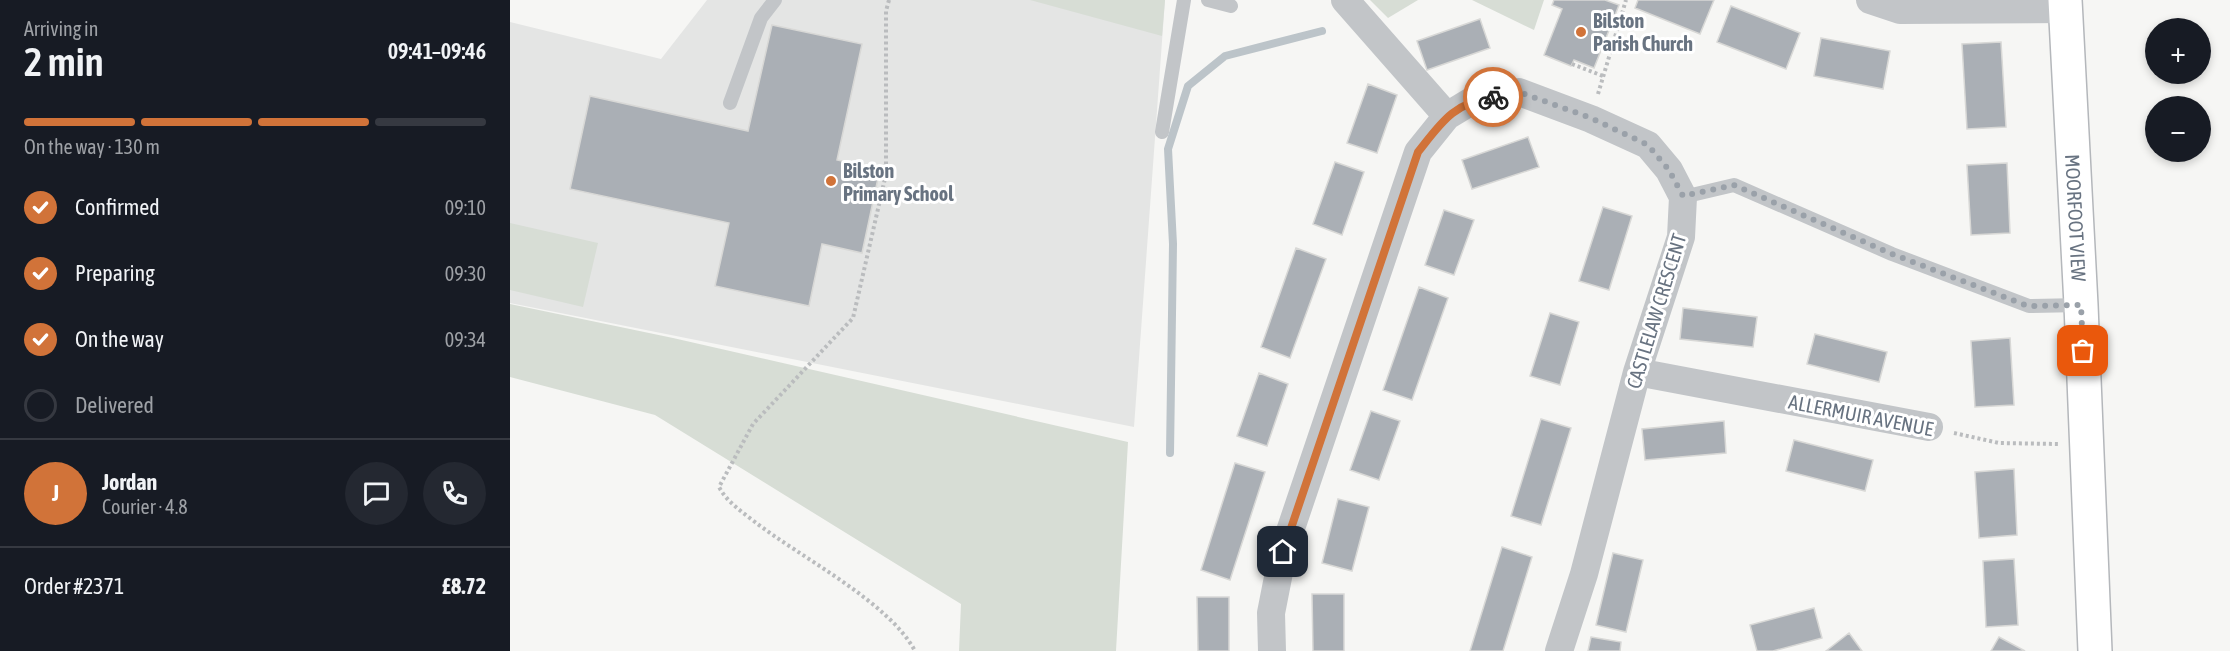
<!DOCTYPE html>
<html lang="en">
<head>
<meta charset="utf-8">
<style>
	:root { --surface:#171b24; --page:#242831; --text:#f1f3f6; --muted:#9ea1a6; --line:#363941; --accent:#d17339 }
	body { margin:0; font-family:"Asap Condensed",sans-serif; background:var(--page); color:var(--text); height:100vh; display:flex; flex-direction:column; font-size:22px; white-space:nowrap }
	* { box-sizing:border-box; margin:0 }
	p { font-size:20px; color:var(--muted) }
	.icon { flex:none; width:33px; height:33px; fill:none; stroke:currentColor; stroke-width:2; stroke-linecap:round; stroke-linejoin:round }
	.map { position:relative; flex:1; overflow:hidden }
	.details { display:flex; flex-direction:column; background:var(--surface); width:510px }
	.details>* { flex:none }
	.fabs { position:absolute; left:1635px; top:18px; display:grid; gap:12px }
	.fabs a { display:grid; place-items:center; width:66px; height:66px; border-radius:50%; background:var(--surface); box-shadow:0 3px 9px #0003; font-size:30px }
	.pin { position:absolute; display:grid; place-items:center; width:51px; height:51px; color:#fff; margin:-26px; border-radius:12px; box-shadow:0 3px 9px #0006 }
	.courier { position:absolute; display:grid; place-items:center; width:60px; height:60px; margin:-30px; border:4px solid #d17339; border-radius:50%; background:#fff; color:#222; box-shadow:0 2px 8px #0007 }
	.overview em { font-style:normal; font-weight:600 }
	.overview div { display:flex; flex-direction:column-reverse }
	.overview { display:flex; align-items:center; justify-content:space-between; height:102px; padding:0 24px }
	h1 { font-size:39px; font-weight:600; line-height:45px }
	.bar { display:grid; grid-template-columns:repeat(4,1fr); gap:9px 6px; align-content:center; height:72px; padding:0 24px }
	.bar i { height:8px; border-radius:4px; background:var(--line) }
	.bar .selected { background:var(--accent) }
	.bar p { grid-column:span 4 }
	.line { display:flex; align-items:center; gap:15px; padding:0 24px; border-top:2px solid var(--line) }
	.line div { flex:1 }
	.round { display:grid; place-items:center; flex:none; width:63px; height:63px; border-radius:32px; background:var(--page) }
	ol { padding:0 24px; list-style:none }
	li { display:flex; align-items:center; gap:18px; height:66px }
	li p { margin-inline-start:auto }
	li .icon { padding:6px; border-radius:50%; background:var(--accent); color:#fff; stroke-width:4 }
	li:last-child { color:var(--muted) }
	li i { width:33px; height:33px; border:3px solid var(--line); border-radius:50% }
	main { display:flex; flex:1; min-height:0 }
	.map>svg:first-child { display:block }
	.built { fill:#e4e5e4 }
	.green { fill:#d7ddd5 }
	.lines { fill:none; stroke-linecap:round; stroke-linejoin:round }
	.stream { stroke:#bcc4c9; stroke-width:8 }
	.building { fill:#aaafb5; stroke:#d8d8d6; stroke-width:1.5 }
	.primary-casing { stroke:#b4b7bb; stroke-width:36 }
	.path { stroke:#babcbe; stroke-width:4; stroke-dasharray:3 3; stroke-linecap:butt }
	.service { stroke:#c2c5c8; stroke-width:14 }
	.minor { stroke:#c2c5c8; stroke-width:28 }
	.primary { stroke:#fff; stroke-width:33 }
	.done { stroke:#9aa1a9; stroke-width:6; stroke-dasharray:0 10.8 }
	.route { stroke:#d17339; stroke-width:8 }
	.poi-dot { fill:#d17339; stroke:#fff; stroke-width:2 }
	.labels { text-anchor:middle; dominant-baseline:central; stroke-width:6; stroke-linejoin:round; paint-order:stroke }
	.poi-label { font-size:20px; font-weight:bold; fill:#687381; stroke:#fff; text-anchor:start }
	.street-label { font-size:20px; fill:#687381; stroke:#fff }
</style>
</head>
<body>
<main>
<section class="details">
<div class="overview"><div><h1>2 min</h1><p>Arriving in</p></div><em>09:41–09:46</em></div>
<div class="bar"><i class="selected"></i><i class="selected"></i><i class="selected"></i><i></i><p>On the way · 130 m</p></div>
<ol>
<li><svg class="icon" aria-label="check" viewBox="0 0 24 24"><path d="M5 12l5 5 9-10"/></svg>Confirmed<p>09:10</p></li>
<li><svg class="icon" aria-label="check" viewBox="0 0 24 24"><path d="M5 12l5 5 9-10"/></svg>Preparing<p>09:30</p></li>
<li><svg class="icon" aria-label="check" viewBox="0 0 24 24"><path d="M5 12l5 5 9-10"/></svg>On the way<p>09:34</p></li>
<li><i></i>Delivered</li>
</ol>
<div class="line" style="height:108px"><b class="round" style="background:var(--accent);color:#fff">J</b><div><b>Jordan</b><p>Courier · 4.8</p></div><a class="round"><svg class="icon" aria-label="chat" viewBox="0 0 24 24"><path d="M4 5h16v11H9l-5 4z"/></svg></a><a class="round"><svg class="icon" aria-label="phone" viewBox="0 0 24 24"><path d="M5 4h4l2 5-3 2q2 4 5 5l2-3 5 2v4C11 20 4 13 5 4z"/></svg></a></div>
<div class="line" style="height:78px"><div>Order #2371</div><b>£8.72</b></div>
</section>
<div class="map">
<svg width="1720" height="651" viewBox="0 0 1720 651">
	<rect width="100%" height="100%" fill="#f6f6f4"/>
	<path class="built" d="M197,0H655L624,427L0,303V22L151,59Z"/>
	<path class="green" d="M520,0H655L652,36Z
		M860,0H908L878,18Z
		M962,0H1034L1024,30Z
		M0,223L88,243L73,307L0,290Z
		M0,304L163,338L618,442L606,651H449L451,604L145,415L0,377Z"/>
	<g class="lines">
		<path class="stream" d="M660,453L663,244L658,149L678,86L715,56L812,31"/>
	</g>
	<path class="building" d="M1044,0H1095L1109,5L1084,68L1064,60L1061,66L1034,55L1052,9L1042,5Z
		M1128,0H1204L1190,34L1125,8Z
		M1221,6L1290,33L1276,69L1207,42Z
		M970,19L980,48L917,70L907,41Z
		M262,25L352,44L327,160L370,169L352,253L312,244L299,306L205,286L219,223L60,189L80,96L238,131Z
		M1311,38L1380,51L1373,89L1304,76Z
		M1491,42L1496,127L1457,129L1452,44Z
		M858,84L887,95L867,153L837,143Z
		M1018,137L1029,167L962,189L952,160Z
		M825,162L854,172L832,235L803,224Z
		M1497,163L1500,233L1461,235L1457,165Z
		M1093,207L1122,216L1099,290L1069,281Z
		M934,210L964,220L944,275L915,265Z
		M786,248L816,259L780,358L751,347Z
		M909,287L938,298L902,400L873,390Z
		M1173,308L1247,317L1243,347L1170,339Z
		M1040,313L1069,322L1050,385L1020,376Z
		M1305,334L1377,352L1369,382L1297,364Z
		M1500,338L1504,405L1465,407L1461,341Z
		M749,373L778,384L757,446L727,436Z
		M861,411L890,421L869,480L840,470Z
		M1031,419L1061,428L1031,525L1001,516Z
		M1214,421L1216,453L1135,460L1132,429Z
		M1284,440L1363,460L1355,491L1276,471Z
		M725,463L755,472L720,580L691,570Z
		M1504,469L1507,535L1469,538L1465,472Z
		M828,499L859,507L842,571L812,563Z
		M992,547L1022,557L993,651H960Z
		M1103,553L1133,560L1116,632L1086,625Z
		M1504,559L1508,625L1476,627L1473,561Z
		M802,594H834V651H803Z
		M687,597H719V651H688Z
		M1304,608L1312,638L1263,651H1247L1240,625Z
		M1339,633L1352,651H1316Z
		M1081,637L1111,642L1110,651H1078Z
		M1489,637L1515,651H1481Z"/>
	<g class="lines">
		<defs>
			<g id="primary">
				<path id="s1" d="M1555,0L1571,305L1585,651"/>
			</g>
		</defs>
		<use href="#primary" class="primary-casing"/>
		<path class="path" d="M379,0L376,11V174L343,318L243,424L209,487C217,502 231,511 245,522C290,557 379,602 405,651
			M1062,64L1093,76
			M1088,94L1116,0
			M1444,433L1489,443L1549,444"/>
		<path class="service" d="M698,0L721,6
			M220,103L251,18L265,0
			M652,132L674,0
			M1173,197L1224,185L1382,254L1519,306L1571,305"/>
		<path class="minor" d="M835,0L937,116
			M1360,0L1390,10L1555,9
			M1127,372L1419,427
			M762,651L761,613L773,552L908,152L937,116L965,99L1009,92L1081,119L1138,145L1159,170L1173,197L1171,237L1127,372L1074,574L1049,651"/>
		<use href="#primary" class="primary"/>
	</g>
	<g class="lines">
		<path class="done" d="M983,97L1009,92L1081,118L1138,145L1159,170L1173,196L1224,185L1382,254L1518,306L1571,305L1573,351"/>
		<path class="route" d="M773,552L908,152C931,123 943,103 983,97"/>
	</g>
	<g class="poi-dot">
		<circle cx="1071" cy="32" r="6"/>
		<circle cx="321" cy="181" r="6"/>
	</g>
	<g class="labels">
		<g class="poi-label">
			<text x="1083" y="20">Bilston<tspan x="1083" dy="23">Parish Church</tspan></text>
			<text x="333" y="170">Bilston<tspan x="333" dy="23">Primary School</tspan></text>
		</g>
		<g class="street-label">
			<text stroke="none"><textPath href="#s1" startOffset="218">MOORFOOT VIEW</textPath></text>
			<text transform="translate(1146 311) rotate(-73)">CASTLELAW CRESCENT</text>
			<text transform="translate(1351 415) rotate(11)">ALLERMUIR AVENUE</text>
		</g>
	</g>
</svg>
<div class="fabs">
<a>+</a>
<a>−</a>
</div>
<div class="pin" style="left:1573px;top:351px;background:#ea580c"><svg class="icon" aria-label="bag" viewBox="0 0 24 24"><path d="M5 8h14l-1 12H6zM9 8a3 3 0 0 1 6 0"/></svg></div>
<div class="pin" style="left:773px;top:552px;background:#1f2937"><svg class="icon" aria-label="home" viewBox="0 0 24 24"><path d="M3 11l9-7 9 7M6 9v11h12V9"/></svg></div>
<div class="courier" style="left:983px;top:97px"><svg class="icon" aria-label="bike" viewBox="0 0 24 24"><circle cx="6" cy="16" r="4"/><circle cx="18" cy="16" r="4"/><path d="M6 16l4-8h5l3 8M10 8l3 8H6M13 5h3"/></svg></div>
</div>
</main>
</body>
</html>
